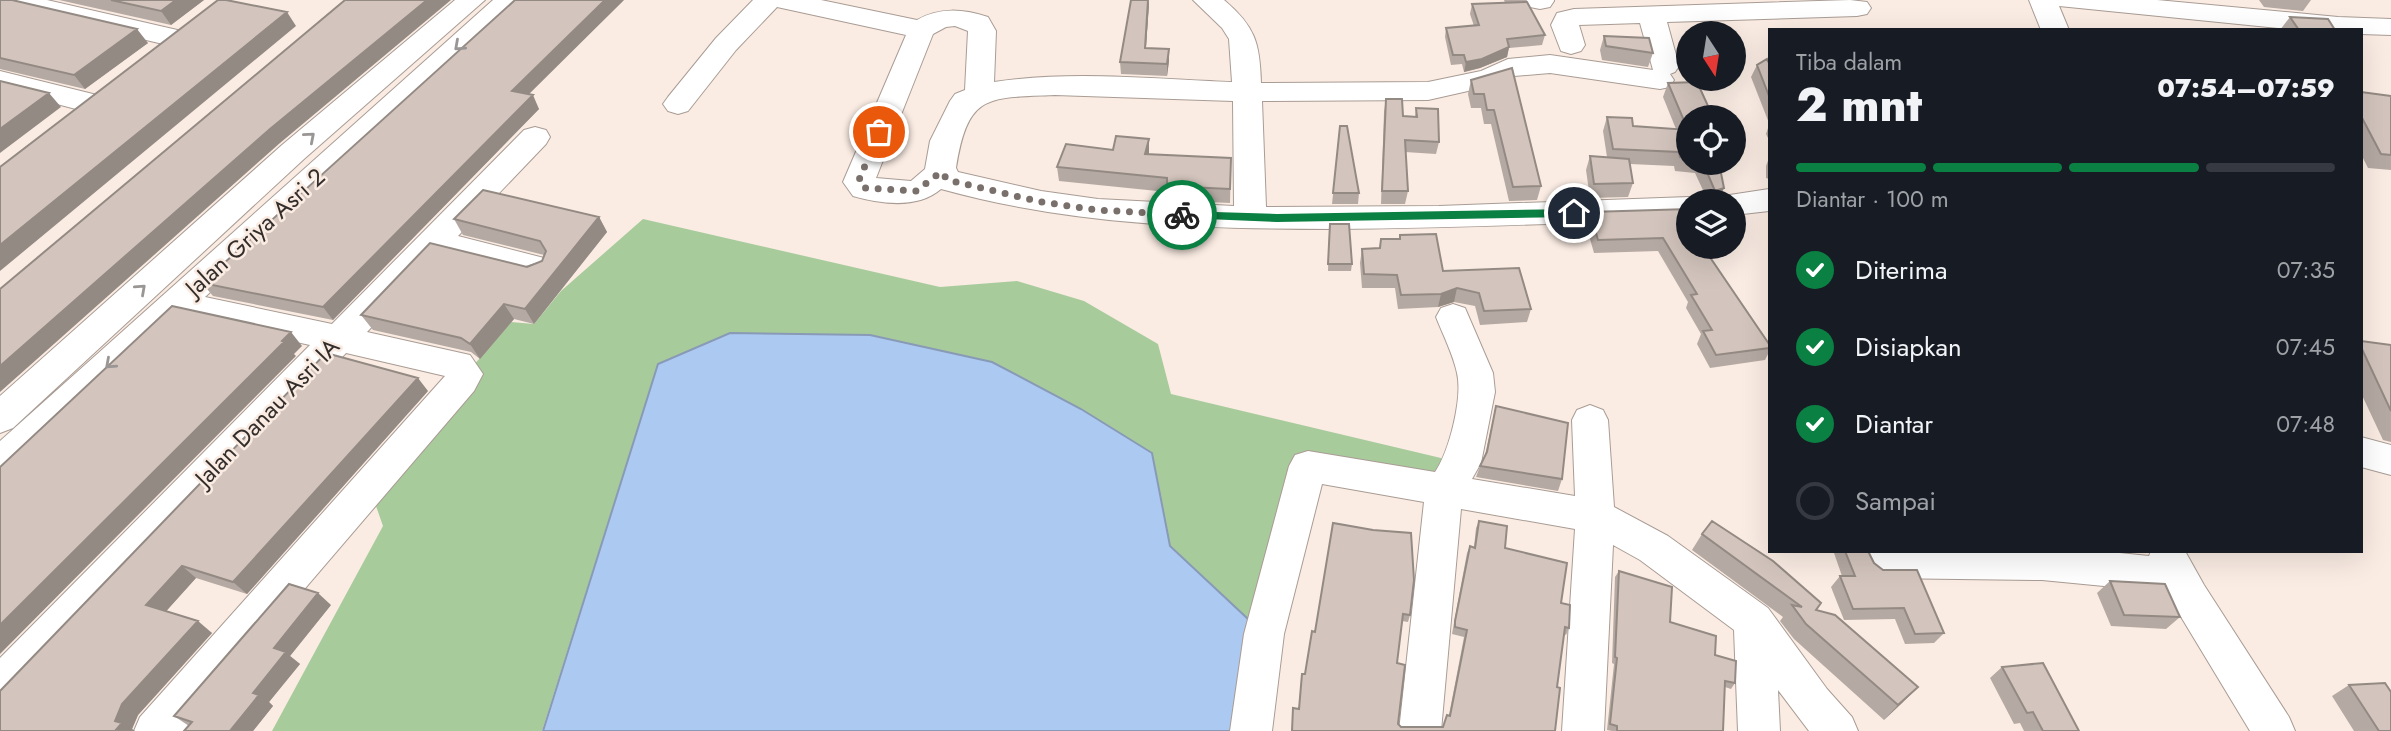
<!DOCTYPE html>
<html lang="id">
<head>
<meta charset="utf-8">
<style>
	:root { --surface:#171b24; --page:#242831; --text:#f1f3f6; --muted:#9ea1a6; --line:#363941; --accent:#0b8043 }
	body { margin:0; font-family:Jost,sans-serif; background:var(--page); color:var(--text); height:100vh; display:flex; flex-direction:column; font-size:26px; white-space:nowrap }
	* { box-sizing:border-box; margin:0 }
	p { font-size:23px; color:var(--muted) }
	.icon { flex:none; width:38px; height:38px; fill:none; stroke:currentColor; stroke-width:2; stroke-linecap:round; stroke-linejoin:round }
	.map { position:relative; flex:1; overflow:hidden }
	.details { position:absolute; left:1768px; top:28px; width:595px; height:525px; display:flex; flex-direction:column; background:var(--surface); border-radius:0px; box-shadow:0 7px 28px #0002 }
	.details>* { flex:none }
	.needle { width:46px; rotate:168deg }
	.fabs { position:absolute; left:1676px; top:21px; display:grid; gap:14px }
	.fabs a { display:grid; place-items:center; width:70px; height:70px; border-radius:50%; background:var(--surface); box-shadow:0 7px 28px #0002; font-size:35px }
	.pin { position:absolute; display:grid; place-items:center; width:60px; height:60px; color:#fff; margin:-30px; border:4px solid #fff; border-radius:50%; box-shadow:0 2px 7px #0007 }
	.courier { position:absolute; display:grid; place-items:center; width:70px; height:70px; margin:-35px; border:5px solid #0b8043; border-radius:50%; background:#fff; color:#222; box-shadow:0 2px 9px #0007 }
	.summary em { font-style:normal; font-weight:800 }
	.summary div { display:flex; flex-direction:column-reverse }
	.summary { display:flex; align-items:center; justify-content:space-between; height:119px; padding:0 28px }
	h1 { font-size:46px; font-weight:800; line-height:52px }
	.bar { display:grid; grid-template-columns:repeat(4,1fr); gap:10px 7px; align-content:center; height:84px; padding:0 28px }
	.bar i { height:9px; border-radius:5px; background:var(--line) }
	.bar .selected { background:var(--accent) }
	.bar p { grid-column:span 4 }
	ol { padding:0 28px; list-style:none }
	li { display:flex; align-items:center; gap:21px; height:77px }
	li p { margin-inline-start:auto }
	li .icon { padding:7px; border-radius:50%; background:var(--accent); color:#fff; stroke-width:4 }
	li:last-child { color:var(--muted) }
	li i { width:38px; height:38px; border:4px solid var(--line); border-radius:50% }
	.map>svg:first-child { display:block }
	.green { fill:#a8cb9c }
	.water { fill:#acc9f2; stroke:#889ab6; stroke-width:2 }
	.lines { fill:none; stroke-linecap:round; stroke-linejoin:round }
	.minor-casing { stroke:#a99c94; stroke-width:2 }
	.minor { fill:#fff; fill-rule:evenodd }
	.wall { fill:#b5a9a3 }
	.shaded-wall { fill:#948a84 }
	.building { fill:#d3c5bd; stroke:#948a84; stroke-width:2 }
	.oneway { stroke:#999695 }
	.route { fill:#0b8043 }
	.done { stroke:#79706b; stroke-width:7; stroke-dasharray:0 12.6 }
	.labels { text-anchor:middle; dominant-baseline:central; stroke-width:5; stroke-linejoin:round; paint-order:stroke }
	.street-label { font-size:24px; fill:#332e2b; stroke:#faece3 }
</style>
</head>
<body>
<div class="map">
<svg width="2391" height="731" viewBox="0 0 2391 731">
	<rect width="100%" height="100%" fill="#faece3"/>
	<path class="green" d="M643,219L940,287L1017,281L1084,301L1158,344L1171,394L1462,463L1444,490L1308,466L1264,634L1170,546L1152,453L992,362L870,335L730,333L658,364L542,731H272L383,526L369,486L511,322L534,324L561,291Z"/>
	<path class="water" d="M730,333L870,335L992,362L1081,409L1152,453L1170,546L1264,634L1251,731H543L658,364Z"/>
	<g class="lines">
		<defs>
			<path id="minor" d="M0,0H47L186,32L190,38L186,44L176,47L1,6Z
				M455,0H485L304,159L13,428L0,433V396L282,145Z
				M493,0H523L205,297L332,324L524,130L535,127L546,130L550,137L546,144L458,236L548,259L552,267L548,275L536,279L439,255L367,332L470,355L483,374L474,391L183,731H134L140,717L445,376L346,353L15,701L0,707V658L310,345L183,317L13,475L0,479V441Z
				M753,0H821L917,20C940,7 963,9 988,17L996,31L994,82C1072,70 1153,79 1232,82L1229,39L1222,28L1193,0H1224C1255,26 1260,43 1261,83L1428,82L1481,71L1508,59L1550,55L1653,70L1640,23L1579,25L1585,45L1581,51L1571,54L1561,51L1551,25L1557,13L1574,9L1850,0L1867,2L1871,8L1867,14L1857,16L1667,22L1679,66L1675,72L1670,74L1674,80L1670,87L1660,89L1550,73L1514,76L1499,84L1428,100L1262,101L1266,207L1439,206L1689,197L1701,201H1689V219C1571,223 1453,228 1334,229C1202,229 1070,225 941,189C918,209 881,204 853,196L843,182L906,35L777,7L736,50L688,111L678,114L668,111L663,104L668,97L716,38ZM955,26L968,31L965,90L955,94L950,101L930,141L925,169L911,181L876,178L933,34L946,27ZM1055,95L1233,101L1234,206L1098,199L1041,191L958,172L956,168C968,93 987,98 1055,95Z
				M1526,0H1554V1L1550,7L1540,9L1530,7Z
				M2029,0H2157L2338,17L2391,19V35L2361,34V30H2299L2059,6L2069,30H2041Z
				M0,71L101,96L106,103L101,110L91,113L0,89Z
				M1769,189V211L1734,215V201H1720L1723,196Z
				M1453,304L1465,308L1493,373L1495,392L1481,463L1472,479L1575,496L1572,420L1577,410L1590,405L1603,410L1608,420L1614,507L1668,536L1768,608L1827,689L1852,717L1858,731H1809L1778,690L1780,731H1738L1734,630L1640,560L1613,545L1604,731H1562L1575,529L1461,509L1441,731H1399L1424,502L1322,484L1284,634L1272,731H1230L1244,634L1289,466L1295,455L1308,451L1435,472C1449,452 1463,398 1457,373C1453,354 1443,335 1436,317L1441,308Z
				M2361,437L2391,445V475L2361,467Z
				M1867,551H2100L2149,556L2151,551H2185L2204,585L2289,717L2295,731H2250L2166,592L2042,580L1882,578L1868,573L1862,561Z"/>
		</defs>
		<use href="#minor" class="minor-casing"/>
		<use href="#minor" class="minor"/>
	</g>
	<path class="wall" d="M0,0L148,43L85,89L0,69Z
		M59,0H204L171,25Z
		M624,0L528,94L539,109L333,320L213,296L202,283Z
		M1504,0H1527L1526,2L1545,35L1542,45L1509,48L1507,57L1480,68L1464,72L1462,64L1451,65L1445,37L1446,28L1474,26L1470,14L1472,4L1505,3Z
		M2259,0H2311L2303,11L2264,7Z
		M1149,4L1146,48L1169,49V61L1167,76L1121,74L1120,62Z
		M2290,17L2335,30H2280Z
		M1604,36L1653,53L1648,67L1602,60L1600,50Z
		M1769,63V123L1751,77L1757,65Z
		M1512,68L1541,186L1537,200L1509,201L1491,124H1484L1481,108H1471L1468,94L1471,80Z
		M1668,83L1689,117V163H1719L1718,201H1708L1695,173L1675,171L1674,166L1630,164L1633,183L1628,197L1590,198L1586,170L1590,156L1607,157L1603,131L1607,117L1633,126L1676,129L1663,97Z
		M2361,92L2391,96V170L2368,168L2361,154Z
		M1386,99L1403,116L1415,117L1416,108L1439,142L1436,154L1405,152L1408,191L1405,204H1381L1384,112Z
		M1769,125V140L1766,134Z
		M1340,126L1359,193L1358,204H1332Z
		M1149,139V155L1231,158L1230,203L1167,200V192L1059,181L1057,167Z
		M1769,158V179L1766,178V166Z
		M1590,212L1689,247L1769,344V352L1765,360L1710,368L1697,344L1701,334L1686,308L1688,302L1658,251L1594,253L1586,225Z
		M599,217L607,232L534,324L514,319L480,359L471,352L373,330L361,315L542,261L544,255L463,235L454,219Z
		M1329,232L1352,264L1351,271H1328Z
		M1400,235L1443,271L1531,309L1527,322L1480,325L1475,306L1454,302L1438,307L1398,309L1395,288H1362L1360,263L1362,249L1379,248L1381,239H1399Z
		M2361,341L2391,345V442L2383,440L2361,393Z
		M428,391L247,594L196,578L166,611L212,633L138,715L132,729L135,731H0V691Z
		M1496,406L1562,479L1558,491L1476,477L1480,466L1485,455Z
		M1479,521L1561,603L1569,628L1566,635L1564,634L1557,687L1555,731H1291L1299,709L1305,674L1315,632L1333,523L1410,615L1408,622L1402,621L1397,663L1398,724L1401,727H1443L1449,715L1464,637L1452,634L1453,628L1467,553L1470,546L1474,547L1476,528Z
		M1702,534L1816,610L1903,702L1884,720L1794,639L1780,621L1783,617L1692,550Z
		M1835,551H1868L1874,563L1944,633L1934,643L1905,644L1895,619L1844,620L1831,587L1840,576H1842L1834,553Z
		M1619,571L1670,622L1715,655L1735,683L1731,689L1725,687L1723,731H1612L1607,730L1614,664L1612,663L1615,577Z
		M2110,581L2180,617L2166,629L2111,626L2097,593Z
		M331,605L290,656L300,664L269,702L273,706L253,731H184L189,726L174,716Z
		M2002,667L2079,731H2024L2020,723L2014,724L1990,678Z
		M2349,685L2391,731H2354L2332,696Z"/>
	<path class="shaded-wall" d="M176,0H204L171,25L161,11Z
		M427,0H451L280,143L0,392V366L270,129Z
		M605,0H624L519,104L512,91Z
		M1148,0L1149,4L1145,60V48Z
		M287,12L296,26L0,271V245Z
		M137,29L148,43L85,89L74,75Z
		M1509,47L1507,57L1480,68L1464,72L1466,62Z
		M1169,49V61L1167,76V64Z
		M49,93L61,107L0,153V129Z
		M533,95L539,109L333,320L323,307Z
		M1149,139V153L1145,168V154Z
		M1724,188L1718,201H1711L1715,191Z
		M599,217L607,232L534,324L525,309Z
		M1457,288L1454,302L1438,307L1441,294Z
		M504,304L514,319L480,359L470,344Z
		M291,332L302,346L294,354L296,356L0,654V625Z
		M418,378L428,391L247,594L233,582Z
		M182,566L196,578L161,617L146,605Z
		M318,593L331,605L290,656L300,664L269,702L273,706L253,731H230L253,693L274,648Z
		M198,621L212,633L138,715L132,729L135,731H115V721L122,704Z
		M1918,687L1903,702L1884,720L1898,705Z"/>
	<path class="building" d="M0,0H12L137,29L74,75L0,58Z
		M111,0H176L161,11Z
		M218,0H226L287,12L0,245V167Z
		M345,0H427L270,129L0,366V289Z
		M515,0H605L512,91L533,95L323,307L202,283Z
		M1131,0H1148L1145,48L1169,49L1167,64L1120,62Z
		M1527,2L1545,35L1507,39L1509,47L1482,59L1466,62L1464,55H1453L1446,28L1479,25L1472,4Z
		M2290,17L2328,19L2335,30H2299Z
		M1604,36L1649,38L1653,53L1606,46Z
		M1767,59L1769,63V96L1757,65Z
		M1512,68L1541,186L1513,187L1494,110H1487L1484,94H1474L1471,80Z
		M0,81L49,93L0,129Z
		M1697,82L1709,108L1711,117H1689V158L1680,157L1679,152L1613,149L1607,117L1632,118L1633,126L1688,130L1668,83Z
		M2361,92L2391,96V155L2381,154L2361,116Z
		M1386,99H1402L1403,116L1417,117L1416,108L1438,109L1439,142L1405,140L1408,191H1382Z
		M1340,126H1347L1359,193H1333Z
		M1116,136L1149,139L1145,154L1231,158L1230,189L1167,186V178L1057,167L1066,144L1113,150Z
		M1590,156L1629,159L1633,183L1594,184Z
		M1703,163H1719L1724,188L1715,191Z
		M483,190L599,217L525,309L504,304L470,344L461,338L361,315L430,243L527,267L542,261L546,251L540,241L454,219Z
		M1689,209V247H1703L1769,344V348L1716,355L1703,331L1712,330L1691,295L1697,294L1663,238L1598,240L1590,212Z
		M1330,224H1349L1352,264H1328Z
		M1436,234L1443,271L1519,268L1531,309L1484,311L1479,293L1457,288L1441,294L1401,295L1397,275L1364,274L1362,249L1380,248L1381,239H1400V235Z
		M172,306L291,332L282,341L284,342L0,625V467Z
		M2361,341L2391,345V411L2361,347Z
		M326,353L418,378L233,582L182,566L146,605L198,621L122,704L115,721L122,723L115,731H0V691Z
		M1496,406L1568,423L1562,479L1480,466L1487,452Z
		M1479,521L1507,526L1505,548L1567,563L1561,603L1570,605L1569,628L1565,627L1557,687L1560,688L1555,731H1292L1293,708L1299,709L1302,674H1305L1312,631L1315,632L1333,523L1373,530L1411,533L1414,580L1410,615L1403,614L1397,663L1405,665L1398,724L1401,727H1443L1447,715L1450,716L1467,630L1455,627V621L1470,546L1475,548Z
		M1712,521L1773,561L1821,603L1816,610L1835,615L1918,687L1898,705L1806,624L1792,605L1802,607L1702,534Z
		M1845,551H1868L1874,563L1883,570H1917L1944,633L1915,634L1904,608L1853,609L1840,576H1855Z
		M1619,571L1672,587L1670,622L1716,636L1715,655L1736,661L1735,683L1725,681L1723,731H1617V726L1610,724L1617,658L1615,657Z
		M2110,581L2165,584L2180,617L2124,615Z
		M289,584L318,593L274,648L286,652L253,693L259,695L230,731H184L192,722L174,716Z
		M2043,663L2079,731H2043L2033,712L2027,713L2002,667Z
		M2385,683L2391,692V731H2379L2349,685Z"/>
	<defs><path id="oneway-chevron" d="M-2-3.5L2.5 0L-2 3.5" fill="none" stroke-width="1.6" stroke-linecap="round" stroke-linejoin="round" transform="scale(1.75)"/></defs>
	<g class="oneway">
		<use href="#oneway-chevron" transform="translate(459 46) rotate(138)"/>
		<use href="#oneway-chevron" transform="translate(310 137) rotate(-41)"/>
		<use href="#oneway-chevron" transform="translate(141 289) rotate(-42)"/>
		<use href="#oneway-chevron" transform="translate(110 364) rotate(138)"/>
	</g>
	<path class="route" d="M1574,209L1579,213L1574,217L1277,222L1182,218L1177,215L1182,211L1277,214Z"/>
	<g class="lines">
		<path class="done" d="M879,132L859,180L864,188L916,191L941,172L948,180L1041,202L1098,210L1182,215"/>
	</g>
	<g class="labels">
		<g class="street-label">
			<text transform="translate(255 232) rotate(-42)">Jalan Griya Asri 2</text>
			<text transform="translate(267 412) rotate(-46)">Jalan Danau Asri IA</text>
		</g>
	</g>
</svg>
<div class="fabs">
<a><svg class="needle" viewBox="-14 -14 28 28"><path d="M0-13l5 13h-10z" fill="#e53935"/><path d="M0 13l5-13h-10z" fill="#9ea1a6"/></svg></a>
<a><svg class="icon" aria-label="locate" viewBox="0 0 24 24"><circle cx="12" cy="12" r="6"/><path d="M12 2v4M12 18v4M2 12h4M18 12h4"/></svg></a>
<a><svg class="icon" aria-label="layers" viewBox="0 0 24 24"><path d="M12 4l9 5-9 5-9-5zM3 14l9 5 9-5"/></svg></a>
</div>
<div class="pin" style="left:879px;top:132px;background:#ea580c"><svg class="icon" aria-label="bag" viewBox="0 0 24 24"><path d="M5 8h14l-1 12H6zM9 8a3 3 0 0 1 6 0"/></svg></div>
<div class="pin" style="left:1574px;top:213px;background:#1f2937"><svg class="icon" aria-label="home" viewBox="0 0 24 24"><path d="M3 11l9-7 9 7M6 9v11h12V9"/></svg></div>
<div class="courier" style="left:1182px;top:215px"><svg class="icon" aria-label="bike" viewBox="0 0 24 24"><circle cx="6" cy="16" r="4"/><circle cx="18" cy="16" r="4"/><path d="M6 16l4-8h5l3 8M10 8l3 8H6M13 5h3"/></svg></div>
<section class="details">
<div class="summary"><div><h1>2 mnt</h1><p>Tiba dalam</p></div><em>07:54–07:59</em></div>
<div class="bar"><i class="selected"></i><i class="selected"></i><i class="selected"></i><i></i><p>Diantar · 100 m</p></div>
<ol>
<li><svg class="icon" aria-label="check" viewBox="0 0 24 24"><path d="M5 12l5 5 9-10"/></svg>Diterima<p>07:35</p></li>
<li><svg class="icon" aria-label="check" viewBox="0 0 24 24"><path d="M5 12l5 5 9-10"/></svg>Disiapkan<p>07:45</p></li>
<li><svg class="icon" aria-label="check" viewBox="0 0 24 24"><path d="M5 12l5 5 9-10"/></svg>Diantar<p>07:48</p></li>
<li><i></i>Sampai</li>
</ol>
</section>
</div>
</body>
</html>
